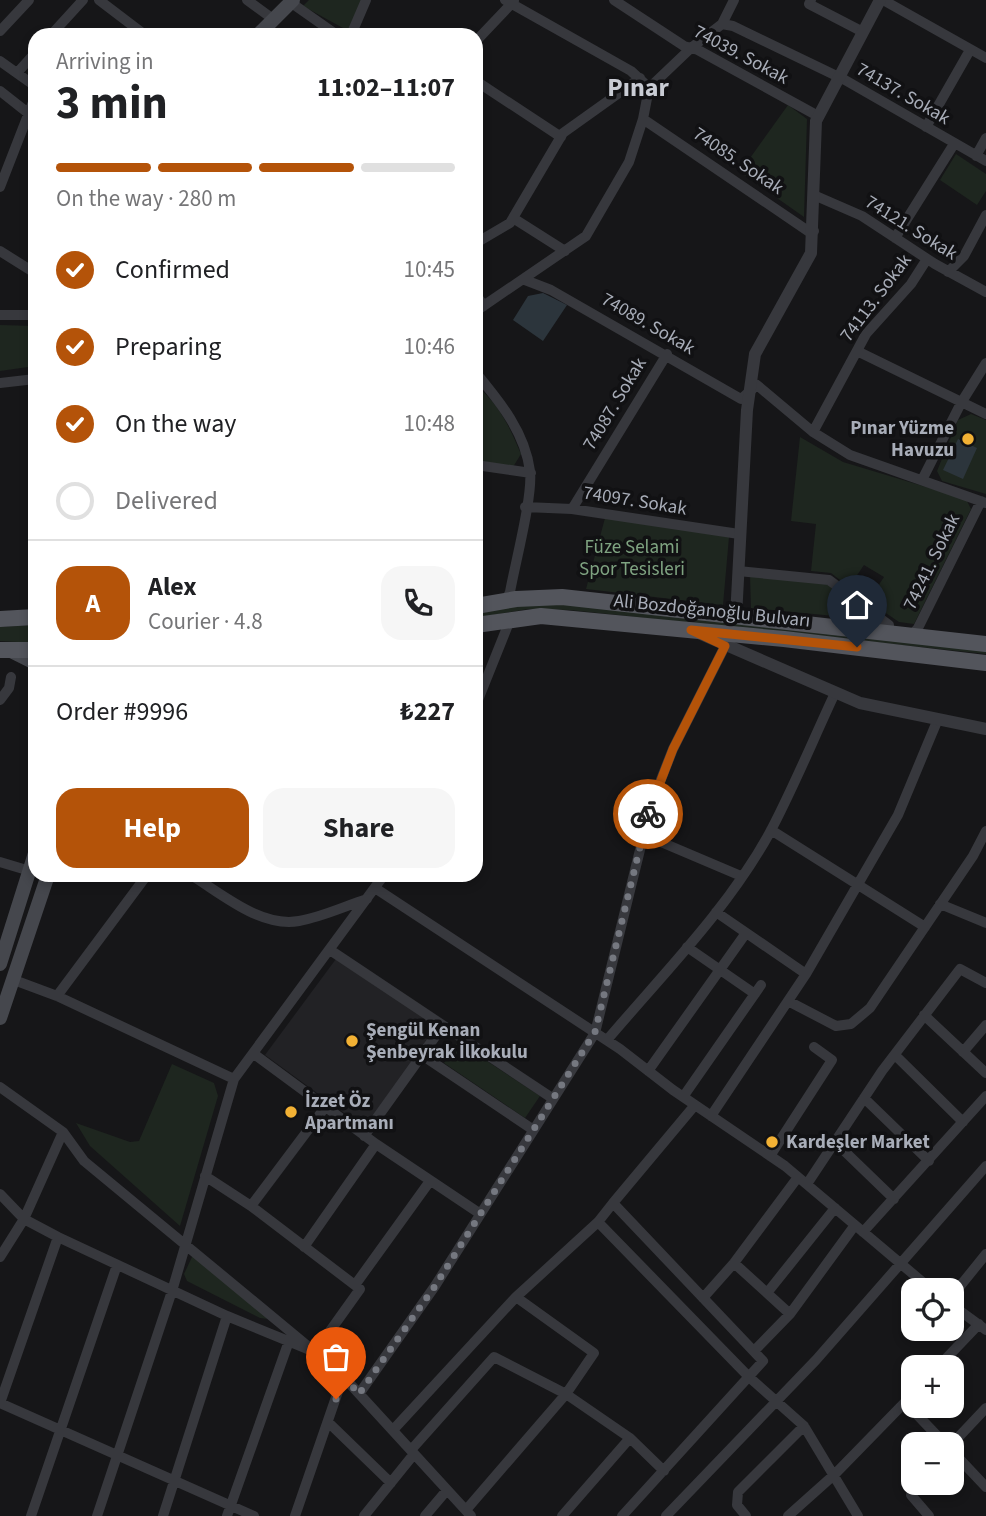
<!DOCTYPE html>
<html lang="en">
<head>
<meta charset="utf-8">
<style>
	:root { --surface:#fff; --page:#f6f6f6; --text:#202124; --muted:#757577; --line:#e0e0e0; --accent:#b45309 }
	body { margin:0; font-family:"Source Sans 3",sans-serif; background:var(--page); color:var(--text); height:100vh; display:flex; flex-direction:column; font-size:26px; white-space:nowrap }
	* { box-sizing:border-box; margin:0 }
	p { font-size:23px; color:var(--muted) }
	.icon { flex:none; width:38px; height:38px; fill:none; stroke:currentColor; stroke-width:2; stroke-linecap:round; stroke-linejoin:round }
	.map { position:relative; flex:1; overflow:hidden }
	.details { position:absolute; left:28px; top:28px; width:455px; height:854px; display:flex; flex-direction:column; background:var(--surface); border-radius:21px; box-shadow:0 4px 10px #0003 }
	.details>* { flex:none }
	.fabs { position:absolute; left:901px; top:1278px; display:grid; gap:14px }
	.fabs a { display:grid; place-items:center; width:63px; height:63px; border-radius:14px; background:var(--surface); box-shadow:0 4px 10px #0003; font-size:35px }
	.pin { position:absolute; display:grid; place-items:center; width:60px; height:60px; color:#fff; margin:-72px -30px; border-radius:50% 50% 50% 0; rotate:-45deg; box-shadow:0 0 7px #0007 }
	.pin .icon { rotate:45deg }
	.courier { position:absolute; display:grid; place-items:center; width:70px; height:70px; margin:-35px; border:5px solid #b45309; border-radius:50%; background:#fff; color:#222; box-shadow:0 2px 9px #0007 }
	.overview em { font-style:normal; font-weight:700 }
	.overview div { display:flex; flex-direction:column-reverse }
	.overview { display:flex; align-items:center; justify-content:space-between; height:119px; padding:0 28px }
	h1 { font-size:46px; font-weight:700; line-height:52px }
	.bar { display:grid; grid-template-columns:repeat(4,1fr); gap:10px 7px; align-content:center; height:84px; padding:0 28px }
	.bar i { height:9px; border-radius:5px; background:var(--line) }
	.bar .active { background:var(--accent) }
	.bar p { grid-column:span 4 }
	.line { display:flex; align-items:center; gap:18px; padding:0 28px; border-top:2px solid var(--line) }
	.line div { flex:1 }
	.round { display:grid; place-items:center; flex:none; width:74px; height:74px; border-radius:21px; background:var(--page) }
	ol { padding:0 28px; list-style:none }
	li { display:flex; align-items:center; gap:21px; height:77px }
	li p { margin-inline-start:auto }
	li .icon { padding:7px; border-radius:50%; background:var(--accent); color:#fff; stroke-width:4 }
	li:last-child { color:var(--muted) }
	li i { width:38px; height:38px; border:4px solid var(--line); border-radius:50% }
	.cta { display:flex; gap:14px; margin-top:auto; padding:14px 28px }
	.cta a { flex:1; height:80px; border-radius:21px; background:var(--accent); color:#fff; font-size:28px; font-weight:700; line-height:80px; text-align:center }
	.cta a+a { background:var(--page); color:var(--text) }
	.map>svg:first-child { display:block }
	.built { fill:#222225 }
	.green { fill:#1e261f }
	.water { fill:#2c353c }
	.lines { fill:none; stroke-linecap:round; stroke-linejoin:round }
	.minor { stroke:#37383d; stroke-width:10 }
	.tertiary { stroke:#37383d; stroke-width:12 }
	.secondary { stroke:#45474d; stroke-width:14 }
	.primary { stroke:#53555c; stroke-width:16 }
	.done { stroke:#757880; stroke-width:7; stroke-dasharray:0 12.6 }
	.route { stroke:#b45309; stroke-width:9 }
	.poi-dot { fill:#f2b134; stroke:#111113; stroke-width:2.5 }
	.labels { text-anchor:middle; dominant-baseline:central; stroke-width:7; stroke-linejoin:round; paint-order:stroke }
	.street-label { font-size:19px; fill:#a8adb8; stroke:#111113 }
	.poi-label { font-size:19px; font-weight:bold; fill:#a8adb8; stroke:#111113; text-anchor:start }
	.park-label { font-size:19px; fill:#7fa381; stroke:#111113 }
	.district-label { font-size:26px; font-weight:bold; fill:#c9ccd4; stroke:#111113 }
</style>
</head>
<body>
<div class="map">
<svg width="986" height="1516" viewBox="0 0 986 1516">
	<rect width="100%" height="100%" fill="#161618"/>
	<path class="built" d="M336,959L438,1027L365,1128L265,1055Z"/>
	<path class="green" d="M309,0H366L352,33L303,6Z
		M788,105L807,119L804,217L740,172Z
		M956,154L986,174V191L977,205L940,180Z
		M0,325L35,326V366L0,371Z
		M479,388C500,406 510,428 521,454L513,467L476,460V391Z
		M971,414L986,420V494L942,481L937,471L958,420Z
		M800,437L843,462L966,499L971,509L914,624L899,622L868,601L884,577L864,565L849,587L831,573L811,571L816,524L791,521Z
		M605,518L729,537L723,605L586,589Z
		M750,575L829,583L860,608L855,618L751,608Z
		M528,604L570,605L986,649V654L570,610L528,609L476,618V613Z
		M35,625V643L0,641V627Z
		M458,1042L540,1096L525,1118L444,1063Z
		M172,1064L214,1083L218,1096L180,1226L90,1146L76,1123L130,1142L139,1141Z
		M192,1257H195L269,1319L260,1318L187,1281L184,1274Z"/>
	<path class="water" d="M543,293L567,305L543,341L513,320L528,296Z
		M958,439L977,448L963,479L943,470Z"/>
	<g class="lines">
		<path class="minor" d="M99,0L145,35
			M247,0L273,19
			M505,0L631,71L644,83
			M614,0L684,46L698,50L818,116
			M811,0L809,4L863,32
			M883,0L986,58
			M290,2L337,35
			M722,24L733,26L845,80L986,161
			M0,31L29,0
			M51,35L83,0
			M351,35L366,0
			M476,41L514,1
			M0,61L35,86
			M17,73L35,53
			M476,81L561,137
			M649,88L691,48L722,24L734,0
			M0,91L28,113
			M643,119L808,231H814
			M926,127L970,50
			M976,156L986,138
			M0,187L35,97
			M816,196L862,216L935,264L986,292
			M513,218L565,251
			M895,238L954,144
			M476,243L510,223L563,133L640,78
			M0,251L35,273
			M948,272L964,256L986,215
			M525,280L551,290L741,399L757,385L813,432L850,455L986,503
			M476,295L484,306
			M476,311L586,236L629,162L643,119L649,88
			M0,315H35
			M857,351L986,414
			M476,373C500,402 525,432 530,471C533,496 515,564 510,592L506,601
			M0,383L35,379
			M813,432L866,334L911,284L927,259
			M476,465L531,473
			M922,480L961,403L986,363
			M525,507L572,509L739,534
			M572,509L667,354
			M738,571L829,580L889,625V634
			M911,636L918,628L981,501
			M0,700L9,688L11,677
			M476,705L510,620
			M771,830L925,927
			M642,834L741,876
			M0,862L30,871
			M191,875C222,894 261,928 299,921C322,917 345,906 367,899
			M375,888L620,1049L673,1090L785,1166L932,1290
			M940,904L986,923
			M716,912L806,974
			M687,947L755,994
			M330,950L552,1098
			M14,980L57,996L234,1079
			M57,996L147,875
			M788,1001L836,1026L851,1024L870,1008L973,856L986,831
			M924,1015L986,1073
			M607,1040C663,974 727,910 769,834C793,789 813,740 835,693
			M963,1052L986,1025
			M254,1054L376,1144L304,1247
			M422,1055L532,1129
			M895,1055L963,1122
			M648,1071L746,933
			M0,1087L63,1132L84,1161L315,1352L360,1289L251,1206L326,1106
			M683,1097L761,985
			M864,1098L929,1161
			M711,1116L806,974L898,815L938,719
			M364,1136L442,1027
			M835,1142L894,1199
			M376,1144L479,1213
			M770,1156L832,1060L814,1047
			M205,1176L251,1206
			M807,1184L882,1071L960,969L986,983
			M0,1194L24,1219L58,1237L227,1316L315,1352L330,1362L471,1516
			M598,1222L749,1377L804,1426L858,1516
			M863,1232L986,1096
			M0,1257L24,1219L63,1132
			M734,1263L790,1314
			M355,1285L430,1181
			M767,1293L835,1208
			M952,1296L986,1254
			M703,1298L734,1263L798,1177
			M952,1305L986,1330
			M754,1351L790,1314L855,1225
			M938,1367L979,1324
			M359,1394L435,1286L595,1033L651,805L673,749L725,646
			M905,1402L945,1444
			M0,1403L254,1516
			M0,1403L58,1237
			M328,1422L391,1483
			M393,1430L516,1297L598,1222L613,1203
			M630,1438L664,1471
			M952,1444L986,1408
			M411,1450L494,1357L566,1394L594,1353L516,1297
			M952,1451L986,1487
			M918,1482L911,1495L929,1516
			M466,1510L566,1394L630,1438L562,1516
			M31,1516L117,1265
			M97,1516L172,1291L234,1079L384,875
			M163,1516L227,1316
			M227,1516L289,1341
			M295,1516L343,1377
			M364,1516L414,1454
			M425,1516L447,1490
			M622,1516L763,1361L613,1203L695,1105
			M666,1516L816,1360L986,1166
			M746,1516L737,1505L738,1492L804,1426
			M788,1516L835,1474L914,1393"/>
		<path class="tertiary" d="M736,617L747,410L755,354L811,253L816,121L880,0
			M701,634L860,703L986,729"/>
		<path class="secondary" d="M258,35L293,0
			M9,650L35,663
			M0,964L35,853
			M0,1018L48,875"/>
		<path class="primary" d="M476,606L516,599L562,597L986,644
			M0,619L35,617
			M476,625L541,616L784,639L986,663
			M0,650H35"/>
	</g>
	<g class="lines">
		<path class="done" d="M336,1399L344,1377L359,1394L435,1286L595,1032L648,814"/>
		<path class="route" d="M648,814L673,749L725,646L691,630L857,647"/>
	</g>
	<g class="poi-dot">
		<circle cx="968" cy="439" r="7"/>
		<circle cx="352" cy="1041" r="7"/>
		<circle cx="291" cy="1112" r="7"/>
		<circle cx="772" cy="1142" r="7"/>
	</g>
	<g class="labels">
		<g class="street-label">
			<text transform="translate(741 55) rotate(28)">74039. Sokak</text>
			<text transform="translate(903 94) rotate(30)">74137. Sokak</text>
			<text transform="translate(738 161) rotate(34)">74085. Sokak</text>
			<text transform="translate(911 228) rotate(32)">74121. Sokak</text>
			<text transform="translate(876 298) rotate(-53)">74113. Sokak</text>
			<text transform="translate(648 324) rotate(30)">74089. Sokak</text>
			<text transform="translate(615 404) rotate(-59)">74087. Sokak</text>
			<text transform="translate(635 501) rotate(9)">74097. Sokak</text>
			<text transform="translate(932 562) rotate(-64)">74241. Sokak</text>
			<text transform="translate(712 611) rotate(6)">Ali Bozdoğanoğlu Bulvarı</text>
		</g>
		<g class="poi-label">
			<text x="954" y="428" text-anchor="end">Pınar Yüzme<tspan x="954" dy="22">Havuzu</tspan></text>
			<text x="366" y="1030">Şengül Kenan<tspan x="366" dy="22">Şenbeyrak İlkokulu</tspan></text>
			<text x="305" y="1101">İzzet Öz<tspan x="305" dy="22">Apartmanı</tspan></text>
			<text x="786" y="1142">Kardeşler Market</text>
		</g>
		<g class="park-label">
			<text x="632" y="547">Füze Selami<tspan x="632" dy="22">Spor Tesisleri</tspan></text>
		</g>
		<g class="district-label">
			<text x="638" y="87">Pınar</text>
		</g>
	</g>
</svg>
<div class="fabs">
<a><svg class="icon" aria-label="locate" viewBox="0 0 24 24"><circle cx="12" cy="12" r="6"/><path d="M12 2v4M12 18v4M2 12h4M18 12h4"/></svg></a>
<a>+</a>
<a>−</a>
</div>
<div class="pin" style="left:336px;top:1399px;background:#ea580c"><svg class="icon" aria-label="bag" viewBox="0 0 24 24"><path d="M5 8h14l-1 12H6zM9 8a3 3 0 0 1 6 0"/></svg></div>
<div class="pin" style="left:857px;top:647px;background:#1f2937"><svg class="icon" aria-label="home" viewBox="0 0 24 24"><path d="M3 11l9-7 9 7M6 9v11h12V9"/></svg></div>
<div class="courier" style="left:648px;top:814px"><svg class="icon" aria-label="bike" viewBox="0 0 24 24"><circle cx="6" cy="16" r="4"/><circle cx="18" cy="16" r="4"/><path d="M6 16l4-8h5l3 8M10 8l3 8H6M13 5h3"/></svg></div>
<section class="details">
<div class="overview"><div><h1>3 min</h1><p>Arriving in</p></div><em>11:02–11:07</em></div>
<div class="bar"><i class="active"></i><i class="active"></i><i class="active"></i><i></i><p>On the way · 280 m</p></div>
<ol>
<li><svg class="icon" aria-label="check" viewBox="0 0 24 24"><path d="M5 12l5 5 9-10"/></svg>Confirmed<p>10:45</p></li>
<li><svg class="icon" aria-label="check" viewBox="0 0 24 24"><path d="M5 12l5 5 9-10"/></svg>Preparing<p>10:46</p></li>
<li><svg class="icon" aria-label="check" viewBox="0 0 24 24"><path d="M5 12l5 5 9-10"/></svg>On the way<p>10:48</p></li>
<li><i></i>Delivered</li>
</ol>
<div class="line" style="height:126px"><b class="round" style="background:var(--accent);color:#fff">A</b><div><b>Alex</b><p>Courier · 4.8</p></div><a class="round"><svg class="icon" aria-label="phone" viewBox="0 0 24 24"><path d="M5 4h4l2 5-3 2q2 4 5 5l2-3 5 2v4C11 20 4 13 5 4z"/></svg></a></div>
<div class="line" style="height:91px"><div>Order #9996</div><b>₺227</b></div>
<div class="cta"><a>Help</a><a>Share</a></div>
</section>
</div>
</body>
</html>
